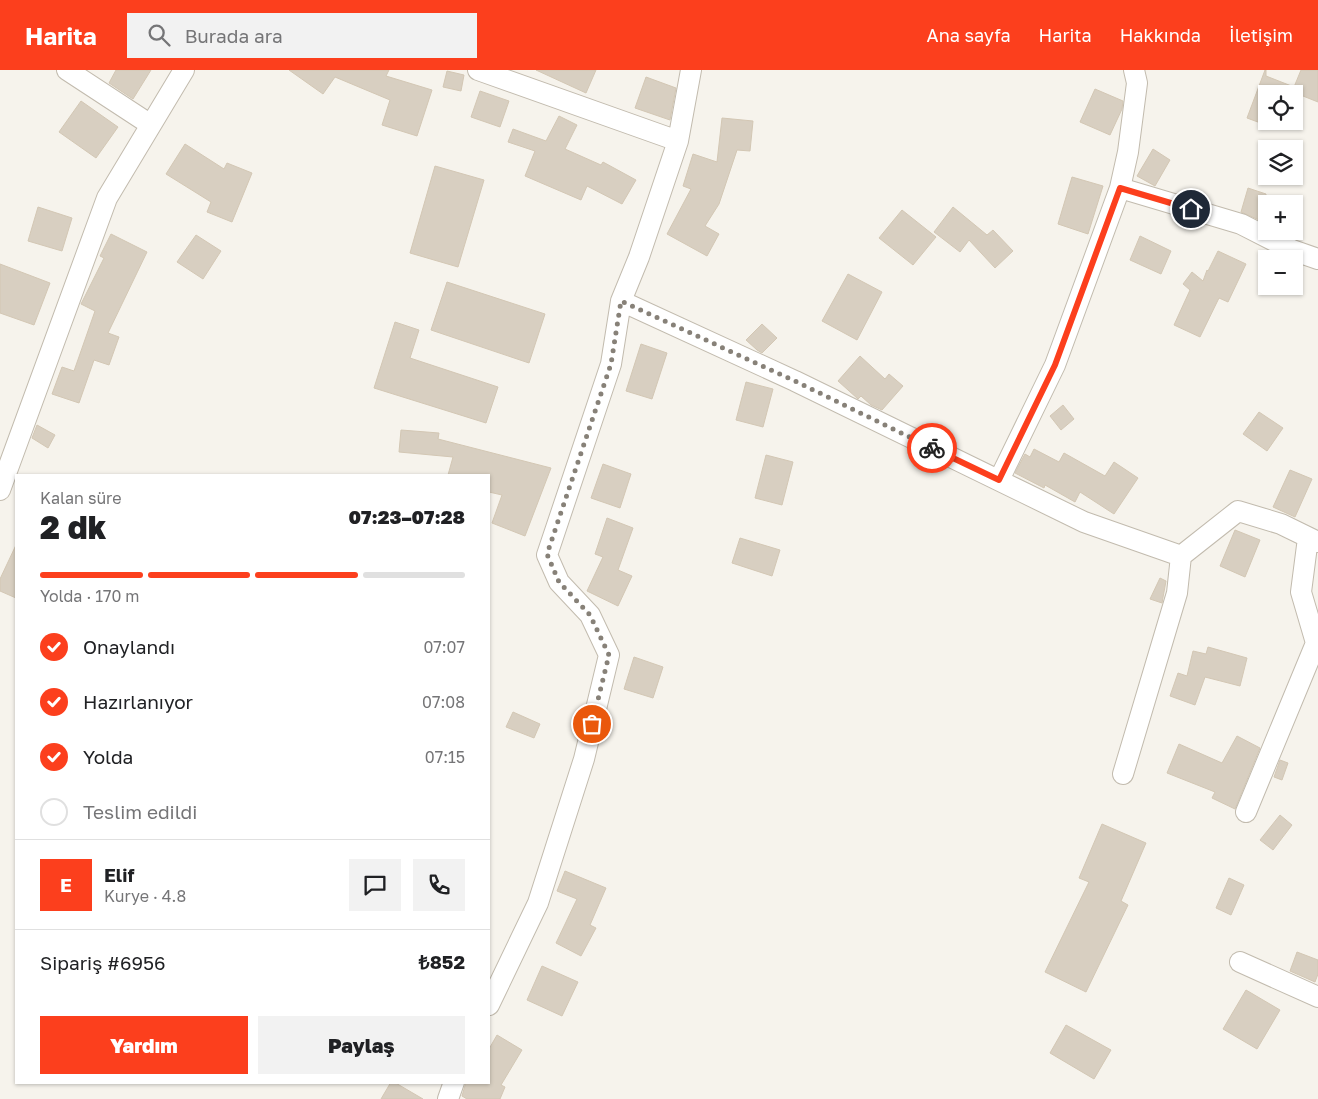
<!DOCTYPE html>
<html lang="tr">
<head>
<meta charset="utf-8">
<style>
	:root { --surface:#fff; --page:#f2f2f2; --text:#202124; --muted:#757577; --line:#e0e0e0; --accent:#fc3f1d }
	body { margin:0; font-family:"Golos Text",sans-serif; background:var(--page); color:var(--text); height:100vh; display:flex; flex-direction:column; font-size:19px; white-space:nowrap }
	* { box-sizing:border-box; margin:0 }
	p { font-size:16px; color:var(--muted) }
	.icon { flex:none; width:28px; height:28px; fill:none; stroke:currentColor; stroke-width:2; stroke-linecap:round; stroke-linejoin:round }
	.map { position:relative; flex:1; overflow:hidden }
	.side { position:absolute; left:15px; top:404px; width:475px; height:610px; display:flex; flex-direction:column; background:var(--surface); border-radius:0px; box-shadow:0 1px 4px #0004 }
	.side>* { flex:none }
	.buttons { position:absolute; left:1258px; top:15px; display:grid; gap:10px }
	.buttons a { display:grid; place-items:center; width:45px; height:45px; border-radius:0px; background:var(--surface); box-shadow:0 1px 4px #0004; font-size:25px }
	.pin { position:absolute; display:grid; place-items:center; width:42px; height:42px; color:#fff; margin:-21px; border:2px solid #fff; border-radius:50%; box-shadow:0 1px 5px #0007 }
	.courier { position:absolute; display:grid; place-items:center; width:50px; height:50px; margin:-25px; border:4px solid #fc3f1d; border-radius:50%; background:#fff; color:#222; box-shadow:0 1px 6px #0007 }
	.overview em { font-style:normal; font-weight:800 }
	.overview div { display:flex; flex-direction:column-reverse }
	.overview { display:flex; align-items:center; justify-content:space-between; height:85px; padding:0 25px }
	h1 { font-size:32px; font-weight:800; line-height:38px }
	.bar { display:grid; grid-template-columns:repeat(4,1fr); gap:8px 5px; align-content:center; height:60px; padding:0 25px }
	.bar i { height:6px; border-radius:4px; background:var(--line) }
	.bar .active { background:var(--accent) }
	.bar p { grid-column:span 4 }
	.line { display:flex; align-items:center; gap:12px; padding:0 25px; border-top:1px solid var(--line) }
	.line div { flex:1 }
	.round { display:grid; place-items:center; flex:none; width:52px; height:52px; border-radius:0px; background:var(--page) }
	ol { padding:0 25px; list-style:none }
	li { display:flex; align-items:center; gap:15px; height:55px }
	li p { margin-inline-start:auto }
	li .icon { padding:5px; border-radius:50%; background:var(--accent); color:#fff; stroke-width:4 }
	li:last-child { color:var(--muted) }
	li i { width:28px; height:28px; border:2px solid var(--line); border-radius:50% }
	.primary-button { display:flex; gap:10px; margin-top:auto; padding:10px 25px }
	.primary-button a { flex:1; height:58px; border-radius:0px; background:var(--accent); color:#fff; font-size:20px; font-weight:800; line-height:58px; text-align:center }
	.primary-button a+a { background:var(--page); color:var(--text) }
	header { display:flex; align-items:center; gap:30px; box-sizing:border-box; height:70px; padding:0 25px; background:var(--accent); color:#fff }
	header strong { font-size:24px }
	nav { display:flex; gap:28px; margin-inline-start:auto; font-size:18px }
	.search { width:350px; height:45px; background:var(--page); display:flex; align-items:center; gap:12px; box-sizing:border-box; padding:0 18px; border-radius:0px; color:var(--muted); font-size:19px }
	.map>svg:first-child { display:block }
	.building { fill:#d8cfc1; stroke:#d3c7b4 }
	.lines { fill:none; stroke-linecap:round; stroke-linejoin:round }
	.minor-casing { stroke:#c2bbae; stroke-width:22 }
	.minor { stroke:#fff; stroke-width:20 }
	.done { stroke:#878178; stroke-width:5; stroke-dasharray:0 9 }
	.route { stroke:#fc3f1d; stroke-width:6 }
</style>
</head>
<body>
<header>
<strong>Harita</strong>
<div class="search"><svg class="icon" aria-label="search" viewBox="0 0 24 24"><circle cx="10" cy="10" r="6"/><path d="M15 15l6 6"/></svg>Burada ara</div>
<nav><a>Ana sayfa</a><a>Harita</a><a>Hakkında</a><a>İletişim</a></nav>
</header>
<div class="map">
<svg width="1318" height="1029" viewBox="0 0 1318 1029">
	<rect width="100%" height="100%" fill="#f6f3ec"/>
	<path class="building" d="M116,0H151L133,29L109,13Z
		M289,0H389L386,6L432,20L417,66L382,55L390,30L335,7L323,24Z
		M536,0H596L586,23Z
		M1265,0H1266V6L1294,17L1301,0H1318V32L1298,24H1266V55L1247,48Z
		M447,1L464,5L461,21L443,17Z
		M646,7L676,18L670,50L635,38Z
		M1095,19L1123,31L1122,39L1110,65L1080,52Z
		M480,21L509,31L500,57L471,47Z
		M81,31L118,57L96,88L59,62Z
		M559,46L577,55L565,79L601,95L603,92L636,110L622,134L587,116L581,130L525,106L535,81L508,72L513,59L546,71Z
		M722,48L753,51L750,81L737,80L719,134L705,156L719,164L707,186L667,164L691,119L683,116L693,84L717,92Z
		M185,74L224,99L227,93L252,103L232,152L207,142L211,132L166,104Z
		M1153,79L1170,90L1155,116L1137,106Z
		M435,96L484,110L458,197L410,183Z
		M1072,107L1103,116L1088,164L1058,154Z
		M1248,118L1266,124V153L1241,142Z
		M38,137L72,148L62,181L28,171Z
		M953,137L987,165L993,160L1013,181L995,198L969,170L960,182L934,162Z
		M902,140L936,167L913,195L879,168Z
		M111,164L147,182L108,263L119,267L109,295L94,290L79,333L52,324L62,297L74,301L95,241L81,234L104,188L100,186Z
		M196,165L221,181L203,209L177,192Z
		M1140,166L1171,181L1161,204L1130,190Z
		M1218,181L1246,194L1228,232L1219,228L1200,267L1174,255L1190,220L1183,214L1192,202L1203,211L1207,200L1208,201Z
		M0,194L50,213L34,255L0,243Z
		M848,204L882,222L857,270L822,251Z
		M447,212L545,244L529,293L431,260Z
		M395,252L419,260L410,288L498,317L486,353L374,318Z
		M762,254L777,268L762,283L757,280L746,270Z
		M641,274L667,283L652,329L626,321Z
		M860,286L885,309L889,304L903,316L882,340L871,335L861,326L858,329L838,311Z
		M746,312L773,319L763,357L736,350Z
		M1063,335L1074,349L1061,360L1050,346Z
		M1259,342L1283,358L1267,381L1243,364Z
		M37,355L55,365L48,378L32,368Z
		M401,360L439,363L438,369L551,398L525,466L492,453L502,425L489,422V405H448L453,387L399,382Z
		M1034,379L1059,392L1064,383L1105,406L1114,392L1138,408L1114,444L1080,422L1075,432L1045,415L1044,418L1015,403L1025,384L1030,387Z
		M766,385L793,392L782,435L755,428Z
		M603,394L631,404L620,438L591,428Z
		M1290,400L1312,409L1295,447L1273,437Z
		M607,448L633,458L618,500L632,506L618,536L587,521L603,487L595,484Z
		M1235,460L1260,470L1245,507L1220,496Z
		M740,468L780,480L772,506L732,493Z
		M16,475V528L0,521V509Z
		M1160,508L1166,511L1162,533L1150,529Z
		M1208,577L1247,588L1240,616L1205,607L1195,635L1170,626L1178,603L1187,606L1193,581L1206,584Z
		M634,587L663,597L653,628L624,619Z
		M513,642L540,654L534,668L506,657Z
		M1237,666L1260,678L1235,739L1212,728L1215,722L1167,703L1179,674L1222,693Z
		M1280,690L1288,693L1282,710L1274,707Z
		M1280,745L1292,755L1273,780L1260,770Z
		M1102,754L1146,773L1121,831L1128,835L1086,922L1045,902L1089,812L1079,808Z
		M565,801L606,818L590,855L596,858L581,886L556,873L577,829L557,821Z
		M1229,808L1244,815L1231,845L1216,838Z
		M1297,882L1318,890V904L1315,912L1290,901Z
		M542,896L578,912L562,946L527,930Z
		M1246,920L1280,940L1257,979L1223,959Z
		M1066,955L1111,980L1094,1009L1050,983Z
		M497,965L522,980L501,1015L505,1017L500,1029H467L462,1026L466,1012H489V979Z
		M391,1012H394L423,1029H381Z"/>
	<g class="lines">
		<defs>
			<path id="minor" d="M67,0L151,55
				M478,0L678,71
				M1120,118L1241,154L1292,180L1318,189
				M621,231L795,311L1084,452L1181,486L1238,441L1281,454L1318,472
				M999,410L1055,295L1120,118L1128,82L1137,13L1134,0
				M0,420L107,128L184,0
				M1123,704L1177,523L1181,486
				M1246,742L1316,573L1301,522L1308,468
				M1240,892L1318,927
				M489,935L538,833L584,689L609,585L590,545L559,512L547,485L611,294L621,231L639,187L678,71L691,0
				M448,1029L454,1012"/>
		</defs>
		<use href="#minor" class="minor-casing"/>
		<use href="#minor" class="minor"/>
	</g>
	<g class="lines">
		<path class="done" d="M592,654L609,585L590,545L559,512L547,484L611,294L621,231L795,311L932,378"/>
		<path class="route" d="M932,378L999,410L1055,295L1120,118L1191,139"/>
	</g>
</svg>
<div class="buttons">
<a><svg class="icon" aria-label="locate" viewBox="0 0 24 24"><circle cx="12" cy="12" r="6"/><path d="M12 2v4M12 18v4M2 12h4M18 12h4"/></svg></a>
<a><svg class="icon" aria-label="layers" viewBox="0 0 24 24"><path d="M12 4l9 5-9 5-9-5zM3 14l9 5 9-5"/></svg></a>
<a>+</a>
<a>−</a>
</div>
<div class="pin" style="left:592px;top:654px;background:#ea580c"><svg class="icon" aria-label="bag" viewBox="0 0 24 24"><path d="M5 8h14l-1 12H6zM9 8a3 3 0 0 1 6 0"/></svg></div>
<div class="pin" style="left:1191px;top:139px;background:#1f2937"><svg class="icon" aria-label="home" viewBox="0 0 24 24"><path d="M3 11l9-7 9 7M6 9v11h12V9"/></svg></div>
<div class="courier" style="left:932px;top:378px"><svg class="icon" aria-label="bike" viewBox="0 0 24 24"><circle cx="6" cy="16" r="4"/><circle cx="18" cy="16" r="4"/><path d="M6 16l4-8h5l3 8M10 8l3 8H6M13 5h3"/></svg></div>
<section class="side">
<div class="overview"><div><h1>2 dk</h1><p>Kalan süre</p></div><em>07:23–07:28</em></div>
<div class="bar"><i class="active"></i><i class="active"></i><i class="active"></i><i></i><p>Yolda · 170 m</p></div>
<ol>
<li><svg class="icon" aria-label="check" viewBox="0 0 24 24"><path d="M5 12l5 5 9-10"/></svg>Onaylandı<p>07:07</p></li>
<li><svg class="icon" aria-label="check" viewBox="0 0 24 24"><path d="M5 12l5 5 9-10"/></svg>Hazırlanıyor<p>07:08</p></li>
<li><svg class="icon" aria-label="check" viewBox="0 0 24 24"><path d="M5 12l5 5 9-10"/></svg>Yolda<p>07:15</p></li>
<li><i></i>Teslim edildi</li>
</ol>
<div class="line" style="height:90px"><b class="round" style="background:var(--accent);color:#fff">E</b><div><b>Elif</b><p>Kurye · 4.8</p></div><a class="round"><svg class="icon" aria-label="chat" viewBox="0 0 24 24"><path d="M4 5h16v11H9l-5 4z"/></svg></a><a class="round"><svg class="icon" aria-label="phone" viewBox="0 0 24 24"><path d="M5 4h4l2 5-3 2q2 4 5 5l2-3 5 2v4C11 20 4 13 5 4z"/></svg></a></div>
<div class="line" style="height:65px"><div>Sipariş #6956</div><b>₺852</b></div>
<div class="primary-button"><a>Yardım</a><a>Paylaş</a></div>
</section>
</div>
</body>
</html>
